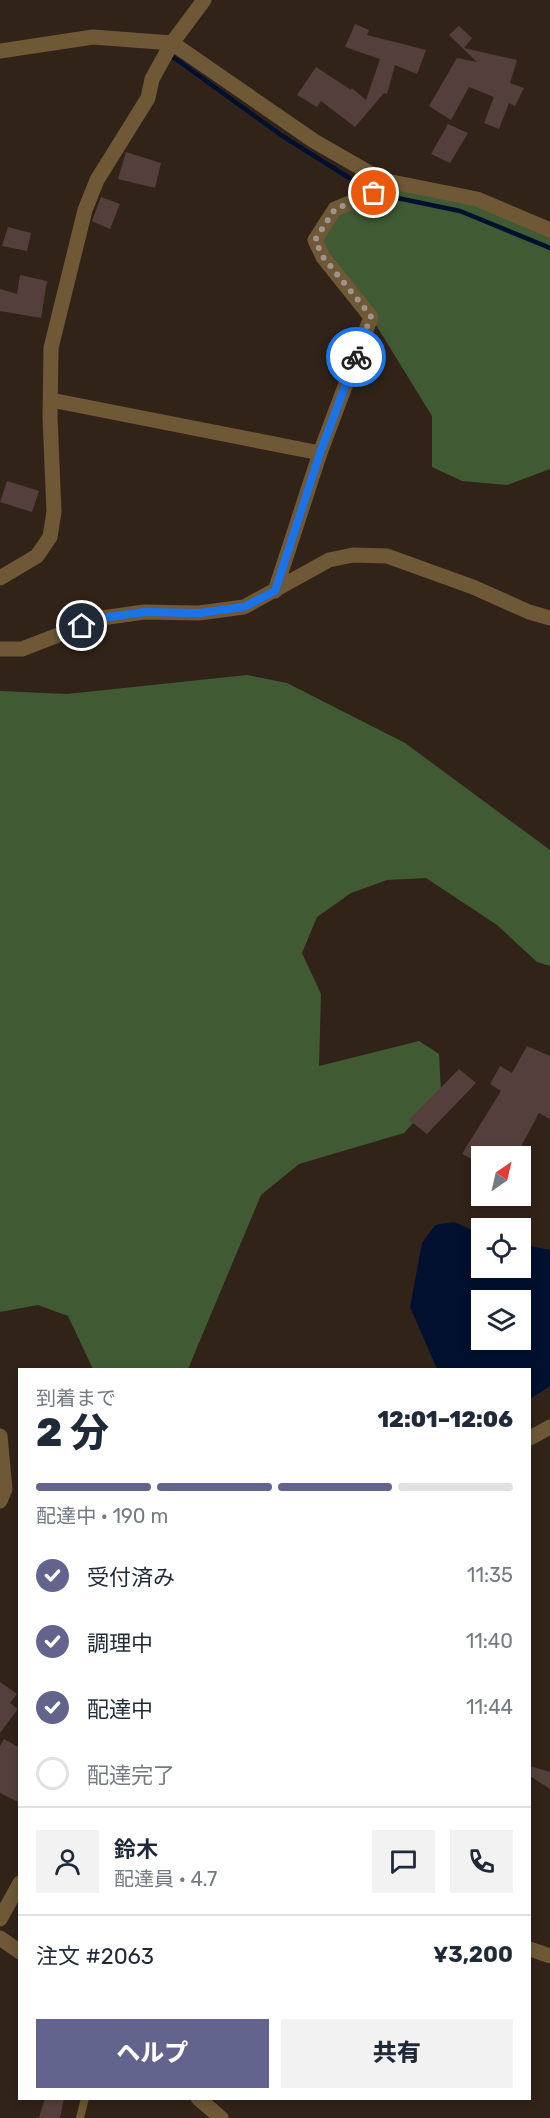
<!DOCTYPE html>
<html lang="ja">
<head>
<meta charset="utf-8">
<style>
	:root { --surface:#fff; --page:#f2f2f3; --text:#1f2937; --muted:#747a83; --line:#e0e1e3; --accent:#63648e }
	body { margin:0; font-family:Rubik,"Noto Sans JP",sans-serif; background:var(--page); color:var(--text); height:100vh; display:flex; flex-direction:column; font-size:22px; white-space:nowrap }
	* { box-sizing:border-box; margin:0 }
	p { font-size:20px; color:var(--muted) }
	.icon { flex:none; width:33px; height:33px; fill:none; stroke:currentColor; stroke-width:2; stroke-linecap:round; stroke-linejoin:round }
	.map { position:relative; flex:1; overflow:hidden }
	.details { position:absolute; left:18px; top:1368px; width:513px; height:732px; display:flex; flex-direction:column; background:var(--surface); border-radius:0px; box-shadow:0 3px 9px #0003 }
	.details>* { flex:none }
	.needle { width:39px; rotate:34deg }
	.tools { position:absolute; left:471px; top:1146px; display:grid; gap:12px }
	.tools a { display:grid; place-items:center; width:60px; height:60px; border-radius:0px; background:var(--surface); box-shadow:0 3px 9px #0003; font-size:30px }
	.pin { position:absolute; display:grid; place-items:center; width:51px; height:51px; color:#fff; margin:-26px; border:3px solid #fff; border-radius:50%; box-shadow:0 2px 6px #0007 }
	.courier { position:absolute; display:grid; place-items:center; width:60px; height:60px; margin:-30px; border:4px solid #1a73e8; border-radius:50%; background:#fff; color:#222; box-shadow:0 2px 8px #0007 }
	.overview em { font-style:normal; font-weight:800 }
	.overview div { display:flex; flex-direction:column-reverse }
	.overview { display:flex; align-items:center; justify-content:space-between; height:102px; padding:0 18px }
	h1 { font-size:39px; font-weight:800; line-height:45px }
	.bar { display:grid; grid-template-columns:repeat(4,1fr); gap:9px 6px; align-content:center; height:72px; padding:0 18px }
	.bar i { height:8px; border-radius:4px; background:var(--line) }
	.bar .selected { background:var(--accent) }
	.bar p { grid-column:span 4 }
	.line { display:flex; align-items:center; gap:15px; padding:0 18px; border-top:2px solid var(--line) }
	.line div { flex:1 }
	.round { display:grid; place-items:center; flex:none; width:63px; height:63px; border-radius:0px; background:var(--page) }
	ol { padding:0 18px; list-style:none }
	li { display:flex; align-items:center; gap:18px; height:66px }
	li p { margin-inline-start:auto }
	li .icon { padding:6px; border-radius:50%; background:var(--accent); color:#fff; stroke-width:4 }
	li:last-child { color:var(--muted) }
	li i { width:33px; height:33px; border:3px solid var(--line); border-radius:50% }
	.button { display:flex; gap:12px; margin-top:auto; padding:12px 18px }
	.button a { flex:1; height:69px; border-radius:0px; background:var(--accent); color:#fff; font-size:24px; font-weight:800; line-height:69px; text-align:center }
	.button a+a { background:var(--page); color:var(--text) }
	.map>svg:first-child { display:block }
	.forest { fill:#405a34 }
	.water { fill:#01102f; fill-rule:evenodd }
	.lines { fill:none; stroke-linecap:round; stroke-linejoin:round }
	.stream { stroke:#01102f; stroke-width:4.5 }
	.building { fill:#543f3c }
	.lane { stroke:#6e5836; stroke-width:8 }
	.street { stroke:#6e5836; stroke-width:15 }
	.done { stroke:#9f938b; stroke-width:6; stroke-dasharray:0 10.8 }
	.route { stroke:#1a73e8; stroke-width:8 }
</style>
</head>
<body>
<div class="map">
<svg width="550" height="2118" viewBox="0 0 550 2118">
	<rect width="100%" height="100%" fill="#322318"/>
	<path class="forest" d="M382,180L477,199L550,230V469L507,485L462,481L432,467V416L371,317L317,242L335,209Z
		M247,675L287,683L405,743L550,850V966L537,962L497,925L426,878L387,880L351,893L317,917L302,953L321,994L319,1066L419,1041L439,1054L441,1092L404,1133L299,1164L261,1195L188,1369H93L68,1316L38,1305L0,1312V691L67,694Z"/>
	<path class="water" d="M454,1222L481,1234L482,1268H520L521,1244L550,1250V1386L530,1399V1370L437,1369L410,1307L422,1243L435,1225ZM482,1300H520V1340H482Z"/>
	<g class="lines">
		<path class="stream" d="M169,54L281,135L370,191
			M378,194L460,211L550,248"/>
	</g>
	<path class="building" d="M355,24L369,30L367,35L426,50L417,74L395,65L387,94L384,93L355,127L321,101L317,107L297,95L316,67L351,90L352,88L366,100L380,59L345,47Z
		M459,26L472,38L464,48L517,60L510,83L524,88L515,106L509,103L499,129L484,123L494,97L469,87L451,120L429,106L457,58L477,62L449,35Z
		M448,124L468,133L450,163L431,154Z
		M126,152L161,163L155,188L118,179Z
		M101,197L120,204L110,229L92,221Z
		M8,227L31,233L27,251L2,246Z
		M20,275L47,281L41,318L0,311V289L17,294Z
		M7,481L39,491L32,512L0,502Z
		M527,1046L550,1056V1119L539,1113L516,1156H482V1164L462,1154L501,1091L490,1084L500,1066L512,1073Z
		M459,1069L476,1083L427,1134L409,1120Z
		M0,1682L17,1694L10,1703L18,1709L0,1733Z
		M4,1739L20,1748V1803L0,1793V1746Z
		M530,1766L550,1772V1789L530,1776Z
		M45,2098H64L60,2118H39Z"/>
	<g class="lines">
		<path class="lane" d="M80,2118L85,2098"/>
		<path class="street" d="M0,51L93,37L172,43L314,141L382,180L477,199L550,230
			M51,400L320,453
			M0,578L37,556L50,537L54,512L50,417L51,348L85,210L97,180L148,98L152,79L172,43L204,0
			M275,591L320,453L371,317L323,257L315,240L335,209L374,193L382,180
			M0,649H22L102,618L144,612L199,613L244,607L329,560L353,555L387,556L473,587L529,612L550,618
			M0,1436L5,1489L0,1501
			M530,1438L550,1427
			M0,1919L20,1883
			M0,1938L20,1952
			M530,1949L550,1956
			M198,2098L221,2118"/>
	</g>
	<g class="lines">
		<path class="done" d="M356,357L371,316L323,257L315,240L335,209L374,193"/>
		<path class="route" d="M82,626L102,618L144,612L199,613L244,607L275,591L320,453L356,357"/>
	</g>
</svg>
<div class="tools">
<a><svg class="needle" viewBox="-14 -14 28 28"><path d="M0-13l5 13h-10z" fill="#e53935"/><path d="M0 13l5-13h-10z" fill="#747a83"/></svg></a>
<a><svg class="icon" aria-label="locate" viewBox="0 0 24 24"><circle cx="12" cy="12" r="6"/><path d="M12 2v4M12 18v4M2 12h4M18 12h4"/></svg></a>
<a><svg class="icon" aria-label="layers" viewBox="0 0 24 24"><path d="M12 4l9 5-9 5-9-5zM3 14l9 5 9-5"/></svg></a>
</div>
<div class="pin" style="left:374px;top:193px;background:#ea580c"><svg class="icon" aria-label="bag" viewBox="0 0 24 24"><path d="M5 8h14l-1 12H6zM9 8a3 3 0 0 1 6 0"/></svg></div>
<div class="pin" style="left:82px;top:626px;background:#1f2937"><svg class="icon" aria-label="home" viewBox="0 0 24 24"><path d="M3 11l9-7 9 7M6 9v11h12V9"/></svg></div>
<div class="courier" style="left:356px;top:357px"><svg class="icon" aria-label="bike" viewBox="0 0 24 24"><circle cx="6" cy="16" r="4"/><circle cx="18" cy="16" r="4"/><path d="M6 16l4-8h5l3 8M10 8l3 8H6M13 5h3"/></svg></div>
<section class="details">
<div class="overview"><div><h1>2 分</h1><p>到着まで</p></div><em>12:01–12:06</em></div>
<div class="bar"><i class="selected"></i><i class="selected"></i><i class="selected"></i><i></i><p>配達中 · 190 m</p></div>
<ol>
<li><svg class="icon" aria-label="check" viewBox="0 0 24 24"><path d="M5 12l5 5 9-10"/></svg>受付済み<p>11:35</p></li>
<li><svg class="icon" aria-label="check" viewBox="0 0 24 24"><path d="M5 12l5 5 9-10"/></svg>調理中<p>11:40</p></li>
<li><svg class="icon" aria-label="check" viewBox="0 0 24 24"><path d="M5 12l5 5 9-10"/></svg>配達中<p>11:44</p></li>
<li><i></i>配達完了</li>
</ol>
<div class="line" style="height:108px"><a class="round"><svg class="icon" aria-label="person" viewBox="0 0 24 24"><circle cx="12" cy="8" r="4"/><path d="M4 21q1-7 8-7t8 7"/></svg></a><div><b>鈴木</b><p>配達員 · 4.7</p></div><a class="round"><svg class="icon" aria-label="chat" viewBox="0 0 24 24"><path d="M4 5h16v11H9l-5 4z"/></svg></a><a class="round"><svg class="icon" aria-label="phone" viewBox="0 0 24 24"><path d="M5 4h4l2 5-3 2q2 4 5 5l2-3 5 2v4C11 20 4 13 5 4z"/></svg></a></div>
<div class="line" style="height:78px"><div>注文 #2063</div><b>¥3,200</b></div>
<div class="button"><a>ヘルプ</a><a>共有</a></div>
</section>
</div>
</body>
</html>
